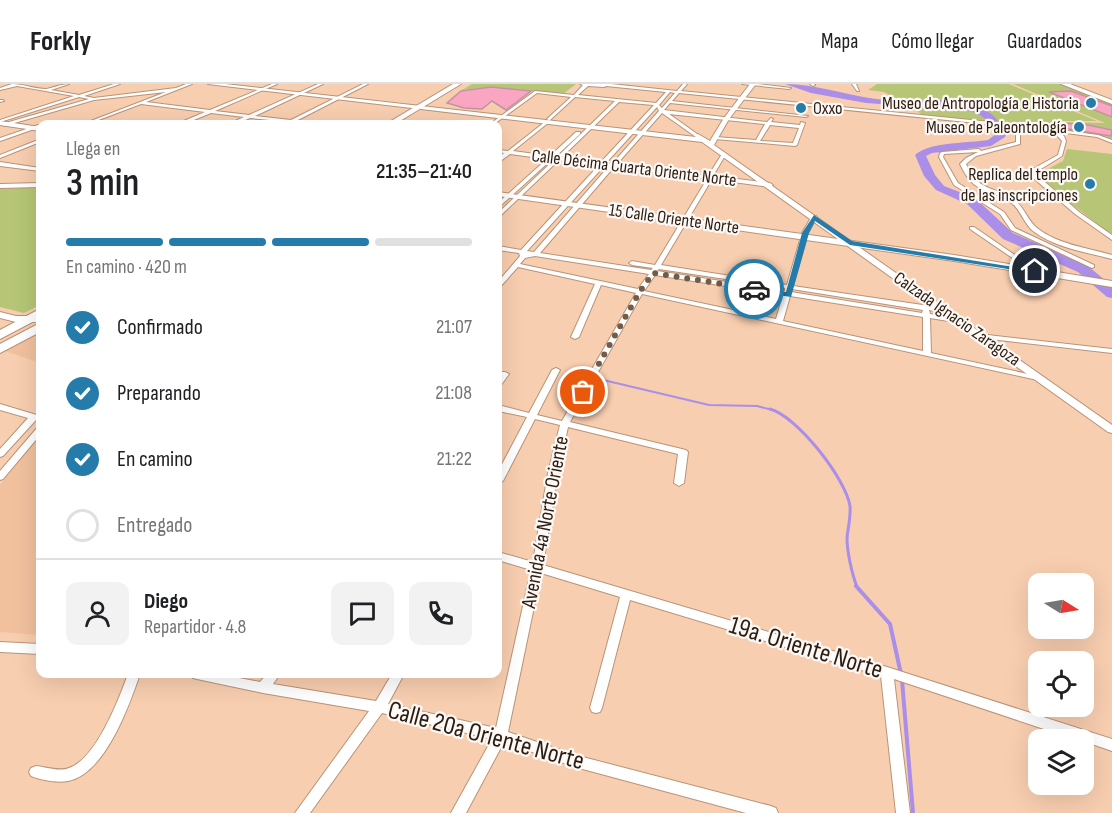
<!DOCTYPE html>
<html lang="es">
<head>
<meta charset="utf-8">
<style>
	:root { --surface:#fff; --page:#f2f2f2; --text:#202124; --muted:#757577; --line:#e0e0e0; --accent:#257cab }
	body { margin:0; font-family:"Sofia Sans Condensed",sans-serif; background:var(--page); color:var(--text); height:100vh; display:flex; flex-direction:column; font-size:22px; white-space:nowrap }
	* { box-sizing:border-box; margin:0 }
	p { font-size:20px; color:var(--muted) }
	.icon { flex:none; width:33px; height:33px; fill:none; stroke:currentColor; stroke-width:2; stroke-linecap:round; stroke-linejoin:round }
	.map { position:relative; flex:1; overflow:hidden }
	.panel { position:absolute; left:36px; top:36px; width:466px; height:558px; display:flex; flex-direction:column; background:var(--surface); border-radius:12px; box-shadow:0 6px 24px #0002 }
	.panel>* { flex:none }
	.needle { width:39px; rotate:101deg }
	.fabs { position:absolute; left:1028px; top:489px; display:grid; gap:12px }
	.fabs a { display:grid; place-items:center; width:66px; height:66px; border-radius:12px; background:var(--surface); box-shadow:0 6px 24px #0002; font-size:30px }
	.pin { position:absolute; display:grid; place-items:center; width:51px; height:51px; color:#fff; margin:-26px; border:3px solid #fff; border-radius:50%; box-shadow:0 2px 6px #0007 }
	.courier { position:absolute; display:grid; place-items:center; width:60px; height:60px; margin:-30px; border:4px solid #257cab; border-radius:50%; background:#fff; color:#222; box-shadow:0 2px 8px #0007 }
	.summary em { font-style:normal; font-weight:600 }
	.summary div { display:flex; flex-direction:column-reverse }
	.summary { display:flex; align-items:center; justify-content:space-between; height:102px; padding:0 30px }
	h1 { font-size:39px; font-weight:600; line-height:45px }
	.bar { display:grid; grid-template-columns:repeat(4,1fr); gap:9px 6px; align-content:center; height:72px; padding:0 30px }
	.bar i { height:8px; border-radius:4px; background:var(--line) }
	.bar .active { background:var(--accent) }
	.bar p { grid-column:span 4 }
	.line { display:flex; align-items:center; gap:15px; padding:0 30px; border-top:2px solid var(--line) }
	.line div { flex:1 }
	.round { display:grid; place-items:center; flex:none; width:63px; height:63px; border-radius:12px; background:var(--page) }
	ol { padding:0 30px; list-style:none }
	li { display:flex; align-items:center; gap:18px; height:66px }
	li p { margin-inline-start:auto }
	li .icon { padding:6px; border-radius:50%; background:var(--accent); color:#fff; stroke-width:4 }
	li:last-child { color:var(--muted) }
	li i { width:33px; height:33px; border:3px solid var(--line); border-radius:50% }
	header { display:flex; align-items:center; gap:36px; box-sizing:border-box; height:84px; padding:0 30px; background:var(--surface); border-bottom:2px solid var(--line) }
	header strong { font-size:28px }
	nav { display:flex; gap:33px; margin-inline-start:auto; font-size:21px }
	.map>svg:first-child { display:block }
	.built { fill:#f1c19e }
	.green { fill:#b6c676 }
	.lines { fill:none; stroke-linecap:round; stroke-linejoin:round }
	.stream-far2 { stroke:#ab8ee8; stroke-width:2 }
	.stream-far1 { stroke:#ab8ee8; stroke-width:3 }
	.stream { stroke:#ab8ee8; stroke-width:4 }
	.river { fill:#ab8ee8; fill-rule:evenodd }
	.building { fill:#faa6c3; stroke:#c393a2; stroke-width:1.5 }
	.minor-casing { stroke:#ba9376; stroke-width:2 }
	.tertiary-casing { stroke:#ba9376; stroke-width:2 }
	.secondary-casing { stroke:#ba9376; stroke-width:2 }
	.primary-casing { stroke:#ba9376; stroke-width:2 }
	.minor { fill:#fff; fill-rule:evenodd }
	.tertiary { fill:#fff; fill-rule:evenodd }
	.secondary { fill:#fff; fill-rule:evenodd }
	.primary { fill:#fff; fill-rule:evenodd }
	.route { fill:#257cab }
	.done { stroke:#735b49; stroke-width:6; stroke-dasharray:0 10.8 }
	.poi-dot { fill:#257cab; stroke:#fcf8f5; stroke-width:2 }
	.labels { text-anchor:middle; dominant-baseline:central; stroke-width:4.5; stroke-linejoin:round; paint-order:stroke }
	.far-poi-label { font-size:18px; fill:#2c1d11; stroke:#fcf8f5; text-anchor:end }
	.far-street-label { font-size:18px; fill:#2c1d11; stroke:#fcf8f5 }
	.street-label { font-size:21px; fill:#2c1d11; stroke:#fcf8f5 }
	.near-street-label { font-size:26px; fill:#2c1d11; stroke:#fcf8f5 }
</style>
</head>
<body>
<header>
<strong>Forkly</strong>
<nav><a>Mapa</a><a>Cómo llegar</a><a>Guardados</a></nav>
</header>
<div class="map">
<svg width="1112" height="729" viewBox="0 0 1112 729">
	<rect width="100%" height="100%" fill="#f8ceb0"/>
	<path class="built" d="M40,248V279L5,267Z
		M40,352V551L0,548V401Z"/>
	<path class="green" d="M472,0H576L563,10L489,3L462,6Z
		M877,0H1009L1097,37H1056L1040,43L925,32L884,8L868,6Z
		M1013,0H1061L1112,19V57L1100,52L1055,46V40L1060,38L1105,39Z
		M1067,65L1112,70V151L1065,115L1038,90L1063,77Z
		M40,103V221L24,229L0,223V105Z"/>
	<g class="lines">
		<path class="stream-far2" d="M599,295L709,321L757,322L776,327"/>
		<path class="stream-far1" d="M770,325C797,332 846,395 850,422C851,432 848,444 847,454C847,468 852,490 857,503"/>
		<path class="stream" d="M856,502L890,540L901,590
			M902,596L913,729"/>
		<path class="river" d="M785,0C815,0 846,11 876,15C911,19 953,10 986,27C997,32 1001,41 1006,51L1005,53L991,62L932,69L926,72L935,91L944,102L975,114L1013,149L1088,182L1112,202V214L1107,213L1078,188L1003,155L967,120L936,106L924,92L915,71C929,58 968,59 988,56L996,50L991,39L980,31L967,26L866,19L811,9Z"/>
	</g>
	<path class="building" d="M491,3L531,7L506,26L492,17L482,25L464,24L447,19L461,7Z
		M1071,7L1112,22V33L1049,8Z
		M1050,39L1083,40L1112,46L1111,52L1105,51L1050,42Z"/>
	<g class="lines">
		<defs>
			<path id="minor" d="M12,0C23,0 35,5 46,5C53,4 61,0 69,0L51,6L79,11L114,0H120L84,12L94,14L176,4L186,0H192L146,18L210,26L272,0H277L215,27L249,31L318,0H323L255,32L291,36L363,0H368L296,37L310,39L312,40L250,34L236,40H231V39L244,33L211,29L184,40H179V39L205,28L141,20L88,40H83L166,8L94,16L4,42L2,40L89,15L79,13L0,38V36L74,12L17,2L0,6V4Z
				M580,0H611L677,7L683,0H687L681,7L1031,42L1098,51L1112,56V59L1097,53L1058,48L1064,52L1066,57L1062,72L1036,88L1037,91L1079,128L1112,151V156L1075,130L1031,92V86L1058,71L1062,57L1053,47L1020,43V60L976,72L966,80C979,108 991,101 1013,115C1024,122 1027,136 1037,144C1057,160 1087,164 1112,171V175C1086,168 1055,164 1033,147C1023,139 1021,125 1010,118C986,102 975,112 960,80L966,74L978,68L944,70L943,73L958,99L1004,128L1015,144L1094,181V183L1092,184L1011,146L1000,130L954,101L939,73L940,69L942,68L979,65L981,67L1016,58V43L679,9L672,17L808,32L806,33L670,19L664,26L767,38L771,34L773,35L771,38L800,41L801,38L805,39L797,61L795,62L715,55L713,54L715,53L756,56L765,40L669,30L700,52L696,53L662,29L617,80L708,92L722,70L724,69L726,70L713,92L770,99L773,101L770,103L712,95L661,181L787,201L802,149L812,132H816L817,133L808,149L793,202L950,225L951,227L947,229L929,226L930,230L961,235L965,237L961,239L930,234L931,269L1042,293L1046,295L1042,297L642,210L570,338L686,366L688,368L684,399L679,402L674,399L678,370L568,343L558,389L543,481L887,583L1112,655V667L1083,657V656H1077L894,595L910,729H896L881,592L630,516L602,624L600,628L596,629L592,628L590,624L620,513L541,489L508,648L575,671L771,722L776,724L778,729H746L575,683L504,658L466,729H451L492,655L382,629L310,729H295L369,627L263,609L197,595L193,594L191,590H219L260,598L267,590H280L273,600L376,617L392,590H404L388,620L496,644L531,486L498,476V468L533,478L548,389L560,341L535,335L503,397L498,400V388L527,333L498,327V321L529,329L552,286L556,284L560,286L537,331L562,337L636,209L601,201L579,253L575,255L571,253L595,200L518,183L500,203L498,204V198L520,172L519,169L498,166V162L521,166L599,81L559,76L498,134V129L554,76L552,75L498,124V119L547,75L510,70L498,79V74L504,69L498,68V66L508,67L546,37L548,39L513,67L550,72L576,48H580V50L555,73H557L615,17L575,13L549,37L547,35L571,13L537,9L494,40H490L535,7L574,11L583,1ZM588,2L604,3L606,2L666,8L656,19L578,11ZM670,8L675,9L662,24L659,21ZM619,18L654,21L601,78L562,73ZM657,23L659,27L612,80L606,79ZM770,41L799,44L793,59L760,57ZM604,82H609L534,168L527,167ZM614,83L707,95L655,181L632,177L629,179L632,181L653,184L651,186L540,169ZM535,172L649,190L638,205L520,180L525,174ZM659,185L785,204V207L657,187ZM655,191L783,211L776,235L644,207ZM792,205L923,226L922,229L791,208ZM790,212L923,233V267L783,237Z
				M742,0H757L791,4L789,5Z
				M810,0H814L815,1L813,2Z
				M852,0H856L859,7H857Z
				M0,16H3L4,17L0,18Z
				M38,41H40V43L0,57V54Z
				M38,56H40V58L0,74V71Z
				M0,78L40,84V87L0,82Z
				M40,99V103L0,104V100Z
				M970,143H974L1038,187L1033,188L970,145Z
				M979,250L1112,265V269L982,254L978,252Z
				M502,288H505L509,290L501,301H498V294Z
				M0,320L40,332V337L36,336L3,372L0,373V365L28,334L0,326Z
				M37,344H40V351L3,395L0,396V387Z
				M0,558L40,560V570L0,568Z
				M128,590H140C129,622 105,690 68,697C57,699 41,696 31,692L29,688L31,684L36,682C46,683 59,688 69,684C96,675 119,615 128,590Z"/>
			<path id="tertiary" d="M208,0H225L696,53L698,50L710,57L724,34L750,0H756L729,35L714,61L1112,341V349L1108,348L702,58Z
				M0,228L16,232H40V238H16L0,234Z"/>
			<path id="secondary" d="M1061,0H1070L1112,16V20Z
				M0,37L40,43V47L0,41Z
				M498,108L954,171L1112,197V203L954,177L498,112Z"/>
			<path id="primary" d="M453,0H461L395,40H386Z
				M36,227H40V234L0,255V246Z
				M40,239V248L0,269V260Z"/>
		</defs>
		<use href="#minor" class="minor-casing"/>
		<use href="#tertiary" class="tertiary-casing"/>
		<use href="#secondary" class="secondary-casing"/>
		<use href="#primary" class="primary-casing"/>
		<use href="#minor" class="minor"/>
		<use href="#tertiary" class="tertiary"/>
		<use href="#secondary" class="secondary"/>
		<use href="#primary" class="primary"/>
	</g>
	<path class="route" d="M814,131L852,157L1039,187L1035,189L850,161L815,137L809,149L791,213L752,207L754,203L786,208L802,149Z"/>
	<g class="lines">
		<path class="done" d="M583,308L639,209L653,189L754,205"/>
	</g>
	<g class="poi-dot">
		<circle cx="1091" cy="19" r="6"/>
		<circle cx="801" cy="24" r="6"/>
		<circle cx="1079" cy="43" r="6"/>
		<circle cx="1090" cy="100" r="6"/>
	</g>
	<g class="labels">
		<g class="far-poi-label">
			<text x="1079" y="19">Museo de Antropología e Historia</text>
			<text x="813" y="24" text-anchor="start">Oxxo</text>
			<text x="1067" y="43">Museo de Paleontología</text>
			<text x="1078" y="90">Replica del templo<tspan x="1078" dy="21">de las inscripciones</tspan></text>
		</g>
		<g class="far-street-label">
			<text transform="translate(634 84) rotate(7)">Calle Décima Cuarta Oriente Norte</text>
			<text transform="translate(674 135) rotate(8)">15 Calle Oriente Norte</text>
			<text transform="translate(957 235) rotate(35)">Calzada Ignacio Zaragoza</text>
		</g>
		<g class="street-label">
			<text transform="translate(545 438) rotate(-79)">Avenida 4a Norte Oriente</text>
		</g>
		<g class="near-street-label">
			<text transform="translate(806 564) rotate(17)">19a. Oriente Norte</text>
			<text transform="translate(486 652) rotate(15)">Calle 20a Oriente Norte</text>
		</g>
	</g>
</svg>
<div class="fabs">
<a><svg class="needle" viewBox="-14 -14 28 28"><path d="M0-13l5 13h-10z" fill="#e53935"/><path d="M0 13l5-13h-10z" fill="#757577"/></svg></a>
<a><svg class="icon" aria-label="locate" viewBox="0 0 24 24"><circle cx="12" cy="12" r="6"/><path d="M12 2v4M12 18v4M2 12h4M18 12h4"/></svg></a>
<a><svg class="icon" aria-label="layers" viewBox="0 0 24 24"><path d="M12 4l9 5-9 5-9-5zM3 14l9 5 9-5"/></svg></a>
</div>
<div class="pin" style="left:583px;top:308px;background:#ea580c"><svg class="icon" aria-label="bag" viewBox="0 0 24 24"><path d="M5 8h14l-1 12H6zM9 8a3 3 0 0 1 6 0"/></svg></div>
<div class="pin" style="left:1035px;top:187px;background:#1f2937"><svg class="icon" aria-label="home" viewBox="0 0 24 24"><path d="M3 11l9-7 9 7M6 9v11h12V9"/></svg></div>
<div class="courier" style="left:754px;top:205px"><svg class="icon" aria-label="car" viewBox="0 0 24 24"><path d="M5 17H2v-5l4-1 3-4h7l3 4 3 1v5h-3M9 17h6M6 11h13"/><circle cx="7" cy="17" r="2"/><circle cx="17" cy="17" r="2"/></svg></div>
<section class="panel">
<div class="summary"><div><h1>3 min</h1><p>Llega en</p></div><em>21:35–21:40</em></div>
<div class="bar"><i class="active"></i><i class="active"></i><i class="active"></i><i></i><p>En camino · 420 m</p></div>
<ol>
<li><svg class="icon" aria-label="check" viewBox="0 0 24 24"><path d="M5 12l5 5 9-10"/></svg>Confirmado<p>21:07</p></li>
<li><svg class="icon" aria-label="check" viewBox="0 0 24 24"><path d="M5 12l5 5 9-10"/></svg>Preparando<p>21:08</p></li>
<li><svg class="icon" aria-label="check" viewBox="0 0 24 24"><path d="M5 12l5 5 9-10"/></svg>En camino<p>21:22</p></li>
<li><i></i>Entregado</li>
</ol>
<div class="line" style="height:108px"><a class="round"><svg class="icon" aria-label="person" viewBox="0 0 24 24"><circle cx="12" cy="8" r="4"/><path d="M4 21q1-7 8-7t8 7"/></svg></a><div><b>Diego</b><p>Repartidor · 4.8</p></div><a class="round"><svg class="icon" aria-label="chat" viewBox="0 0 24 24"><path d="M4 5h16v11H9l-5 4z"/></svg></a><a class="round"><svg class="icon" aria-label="phone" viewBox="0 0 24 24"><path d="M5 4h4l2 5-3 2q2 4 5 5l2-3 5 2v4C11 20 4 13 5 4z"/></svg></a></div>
</section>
</div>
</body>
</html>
